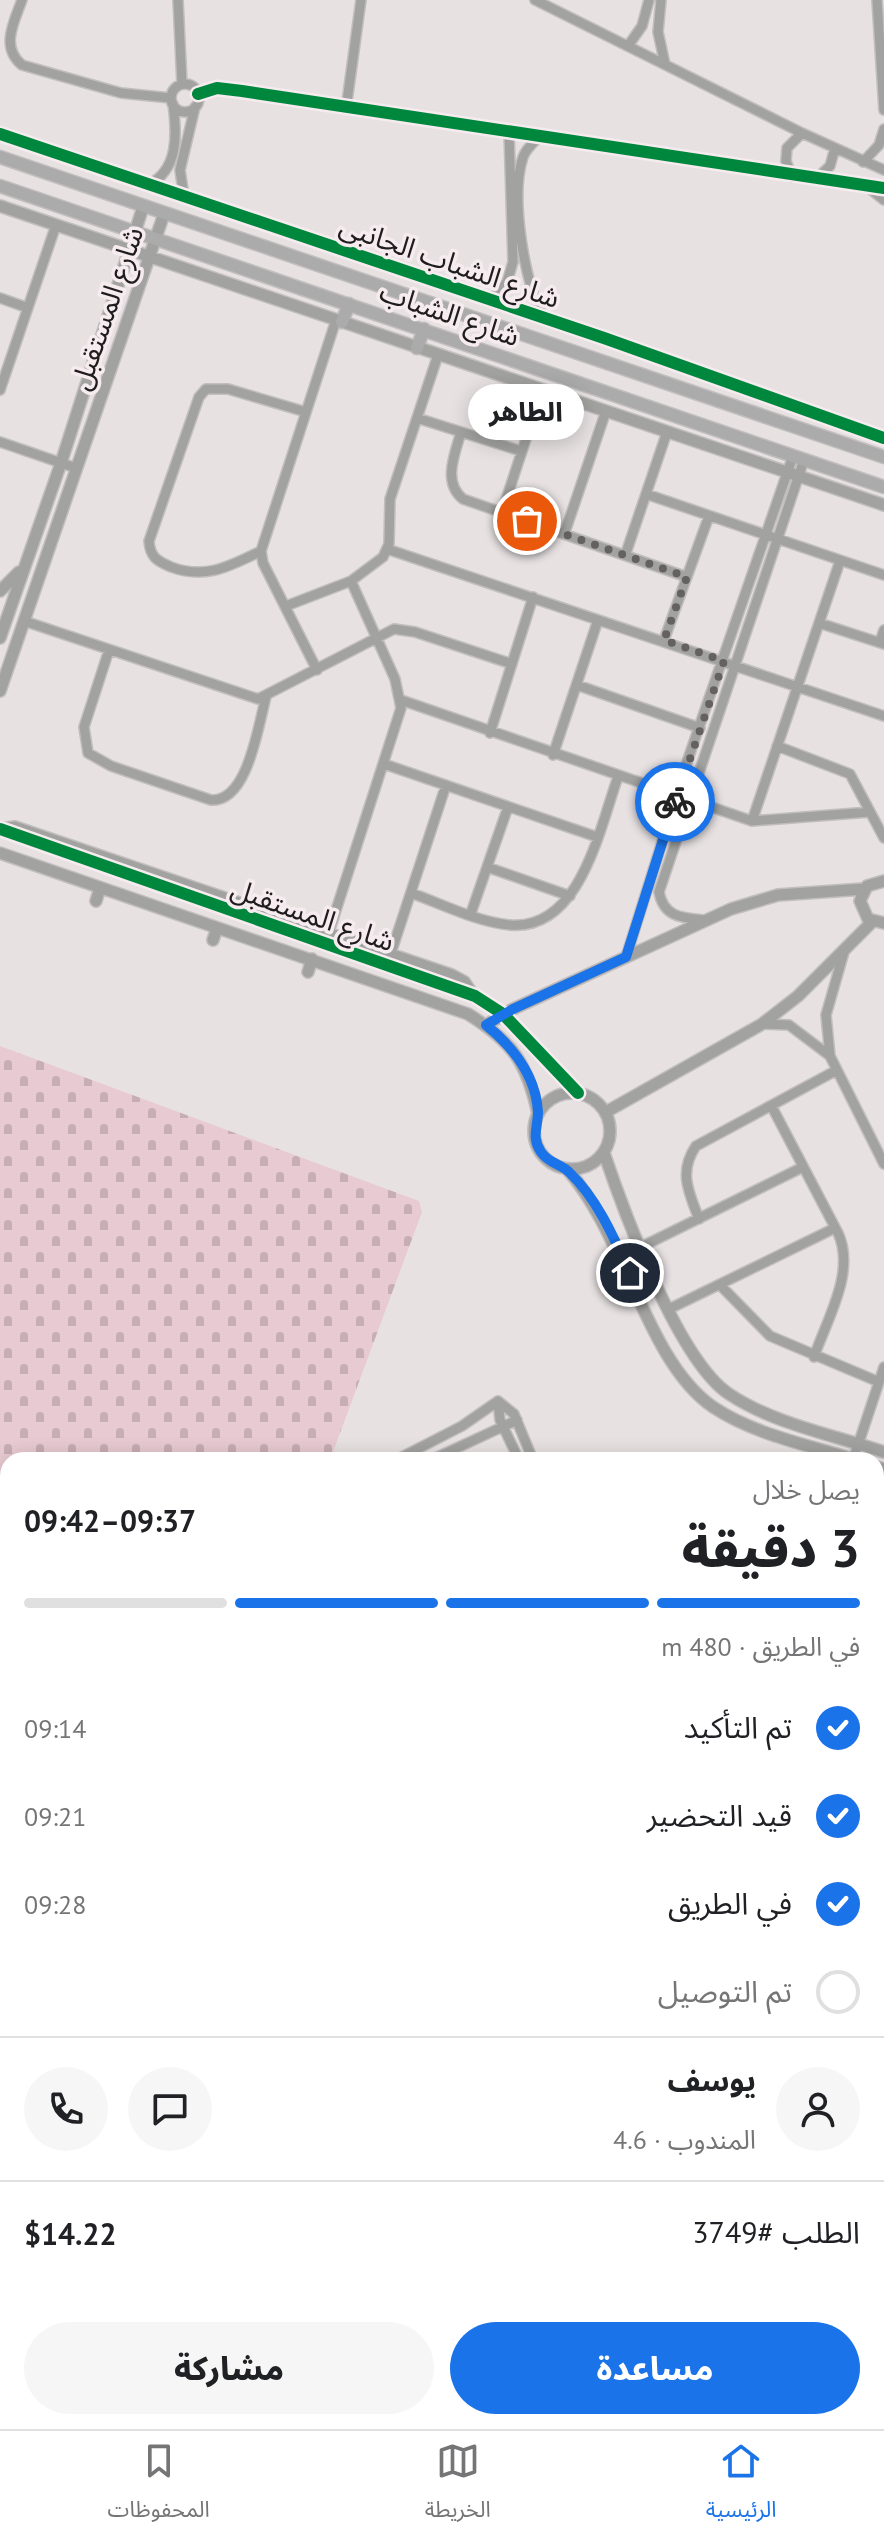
<!DOCTYPE html>
<html lang="ar">
<head>
<meta charset="utf-8">
<style>
	:root { --surface:#fff; --page:#f6f6f6; --text:#202124; --muted:#757577; --line:#e0e0e0; --accent:#1a73e8 }
	body { margin:0; font-family:"PT Sans","Noto Sans Arabic",sans-serif; background:var(--page); color:var(--text); direction:rtl; height:100vh; display:flex; flex-direction:column; font-size:30px; white-space:nowrap }
	* { box-sizing:border-box; margin:0 }
	p { font-size:26px; color:var(--muted) }
	.icon { flex:none; width:44px; height:44px; fill:none; stroke:currentColor; stroke-width:2; stroke-linecap:round; stroke-linejoin:round }
	.map { position:relative; flex:1; overflow:hidden; direction:ltr }
	.drawer { position:absolute; left:0px; top:1452px; width:884px; height:978px; display:flex; flex-direction:column; background:var(--surface); border-radius:24px 24px 0 0; box-shadow:0 4px 20px #0003; direction:rtl }
	.drawer>* { flex:none }
	.pin { position:absolute; display:grid; place-items:center; width:68px; height:68px; color:#fff; margin:-34px; border:4px solid #fff; border-radius:50%; box-shadow:0 2px 8px #0007 }
	.courier { position:absolute; display:grid; place-items:center; width:80px; height:80px; margin:-40px; border:6px solid #1a73e8; border-radius:50%; background:#fff; color:#222; box-shadow:0 2px 10px #0007 }
	.bubble { position:absolute; height:56px; border-radius:28px; background:var(--surface); box-shadow:0 4px 20px #0003; font-size:26px; font-weight:800; line-height:56px; text-align:center; direction:rtl }
	.head em { font-style:normal; font-weight:800 }
	.head div { display:flex; flex-direction:column-reverse }
	.head { display:flex; align-items:center; justify-content:space-between; height:136px; padding:0 24px }
	h1 { font-size:52px; font-weight:800; line-height:60px }
	.bar { display:grid; grid-template-columns:repeat(4,1fr); gap:12px 8px; align-content:center; height:96px; padding:0 24px }
	.bar i { height:10px; border-radius:6px; background:var(--line) }
	.bar .current { background:var(--accent) }
	.bar p { grid-column:span 4 }
	.line { display:flex; align-items:center; gap:20px; padding:0 24px; border-top:2px solid var(--line) }
	.line div { flex:1 }
	.round { display:grid; place-items:center; flex:none; width:84px; height:84px; border-radius:42px; background:var(--page) }
	ol { padding:0 24px; list-style:none }
	li { display:flex; align-items:center; gap:24px; height:88px }
	li p { margin-inline-start:auto }
	li .icon { padding:8px; border-radius:50%; background:var(--accent); color:#fff; stroke-width:4 }
	li:last-child { color:var(--muted) }
	li i { width:44px; height:44px; border:4px solid var(--line); border-radius:50% }
	.primary-button { display:flex; gap:16px; margin-top:auto; padding:16px 24px }
	.primary-button a { flex:1; height:92px; border-radius:48px; background:var(--accent); color:#fff; font-size:32px; font-weight:800; line-height:92px; text-align:center }
	.primary-button a+a { background:var(--page); color:var(--text) }
	.tab-bar { display:flex; justify-content:space-around; align-items:center; height:112px; border-top:2px solid var(--line); background:var(--surface); font-size:22px; color:var(--muted) }
	.tab-bar a { display:grid; justify-items:center; gap:4px }
	.tab-bar .current { color:var(--accent) }
	.map>svg:first-child { display:block }
	.grass { fill:url(#grass-tufts) }
	.cemetery { fill:url(#cemetery-stones) }
	.lines { fill:none; stroke-linecap:round; stroke-linejoin:round }
	.minor-casing { stroke:#c2bebf; stroke-width:12 }
	.tertiary-casing { stroke:#c2bebf; stroke-width:14 }
	.secondary-casing { stroke:#c2bebf; stroke-width:15 }
	.primary-casing { stroke:#c2bebf; stroke-width:17 }
	.minor { stroke:#a2a2a1; stroke-width:9 }
	.tertiary { stroke:#a2a2a1; stroke-width:11 }
	.secondary { stroke:#acabab; stroke-width:12 }
	.primary { stroke:#a6a5a4; stroke-width:14 }
	.cycleway-casing { stroke:#f6ecef; stroke-width:17 }
	.cycleway { stroke:#00873e; stroke-width:12 }
	.done { stroke:#656162; stroke-width:8; stroke-dasharray:0 14.4 }
	.route { stroke:#1a73e8; stroke-width:10 }
	.labels { text-anchor:middle; dominant-baseline:central; stroke-width:7; stroke-linejoin:round; paint-order:stroke }
	.street-label { font-size:28px; fill:#1f1c1d; stroke:#f6ecef }
</style>
</head>
<body>
<div class="map">
<svg width="884" height="2429" viewBox="0 0 884 2429">
	<defs>
		<pattern id="grass-tufts" width="24" height="20" patternUnits="userSpaceOnUse" patternTransform="scale(2)"><rect width="24" height="20" fill="#e8cad2"/><path d="M3 7l-1-3M5 7V3M7 7l1-3M15 17l-1-3M17 17v-4M19 17l1-3" fill="none" stroke="#c7adb4"/></pattern>
		<pattern id="cemetery-stones" width="16" height="16" patternUnits="userSpaceOnUse" patternTransform="scale(2)"><rect width="16" height="16" fill="#e8cad2"/><path d="M2 7V4a2 2 0 0 1 4 0v3zM10 15v-3a2 2 0 0 1 4 0v3z" fill="#c7adb4"/></pattern>
	</defs>
	<rect width="100%" height="100%" fill="#e7e1e2"/>
	<path class="grass" d="M0,2255L8,2258V2333L0,2331Z
		M876,2405L884,2406V2429H210L193,2422H876Z"/>
	<path class="cemetery" d="M0,1046L419,1201L422,1212L330,1460H8V1723L0,1721Z"/>
	<g class="lines">
		<defs>
			<path id="minor" d="M22,0C14,22 0,47 22,65L121,93L171,98
				M178,0L182,84
				M535,0L802,133L884,170
				M661,0L658,32L665,64
				M877,0L884,110
				M628,46L642,26L649,0
				M171 98a14 14 0 1 1 28 0a14 14 0 1 1-28 0Z
				M198,94L217,88L242,91L884,188
				M346,109L361,0
				M539,137C533,143 526,149 523,157C510,197 524,282 544,318
				M863,162L879,145L884,129
				M792,177L786,161L787,148L802,133
				M815,180L830,166L835,148
				M148,185C179,170 177,134 173,104
				M869,188L884,200
				M184,196L180,170L195,107
				M0,298L28,308
				M490,300L507,282L513,262L509,132
				M0,390L56,225
				M417,418L521,451
				M461,432C455,454 442,482 463,499L687,577
				M0,442L76,468
				M646,494L884,575
				M502,512L542,390
				M565,532L606,411
				M387,549L884,716
				M261,551C230,566 206,580 171,567C157,561 150,557 149,541L199,397L206,389H228L306,412
				M626,553L667,432
				M286,606L351,581L383,557L389,544L390,499L438,355
				M24,621L258,699L394,629L415,632L512,664
				M819,623L884,644
				M664,640L709,516
				M880,642L884,630
				M109,650L84,727L88,753L111,766L211,800C248,802 258,726 266,697
				M317,670L263,563L261,551L336,320
				M577,685L700,728
				M401,700L752,821L870,812
				M490,733L533,597
				M777,746L850,774L884,838
				M553,755L598,620
				M384,764L597,837
				M752,821L840,561
				M0,828L15,826L452,974L465,981L475,996
				M487,867L570,896
				M411,893C442,904 477,922 510,925C581,931 600,826 618,777
				M471,913L508,807
				M705,920C683,918 664,918 659,892L804,460
				M329,932L401,708L395,679L351,581
				M844,952L826,1015L830,1056L884,1164
				M391,953L446,785
				M626,957L687,762L793,456
				M762,1024L789,1025L830,1056
				M772,1107L838,1233C856,1272 827,1319 814,1357
				M699,1219C689,1193 678,1172 696,1146L837,1070
				M641,1247L803,1167
				M720,1285L770,1336L879,1382
				M669,1309L835,1228
				M498,1401L514,1414L533,1460
				M498,1401L500,1420L519,1460
				M396,1460L462,1426L498,1401
				M431,1460L517,1420
				M853,1460L884,1367
				M876,1518L884,1520
				M0,1557L8,1538
				M876,1567L884,1569
				M876,1621L884,1623
				M0,1630L8,1633
				M876,1668L884,1671
				M0,1736L8,1739
				M876,1814L878,1825
				M0,1835L8,1838
				M0,1928L8,1931
				M876,1973L884,1975
				M0,2021L8,2000
				M876,2150L884,2124
				M876,2184L884,2187
				M0,2235L8,2238"/>
			<path id="tertiary" d="M0,134L604,338L884,438
				M0,206L884,505
				M0,591L19,572
				M0,638L61,463L143,207
				M0,691L164,214
				M0,829L475,996L503,1014L578,1093
				M0,853L468,1014C513,1042 527,1063 538,1114
				M884,881L867,886L860,901L868,919L884,923
				M96,901L100,888
				M213,940L217,928
				M308,972L312,959
				M486,1025L513,1009L731,909L778,895L864,889
				M534 1131a38 38 0 1 1 76 0a38 38 0 1 1-76 0Z
				M606,1112L762,1024L798,996L873,921
				M604,1153C624,1212 678,1360 729,1394C774,1424 834,1435 884,1452
				M567,1169C626,1236 646,1361 713,1407C755,1435 809,1445 856,1460
				M876,1467L884,1469
				M876,1720L884,1723
				M876,1736L884,1738
				M876,2349L884,2350"/>
			<path id="secondary" d="M0,157L884,457
				M0,186L884,487
				M342,322L349,304
				M417,348L424,329
				M876,2366L884,2367
				M876,2393L884,2394"/>
			<path id="primary" d="M0,2349L8,2352
				M0,2397L8,2400
				M72,2422L92,2429
				M158,2422L173,2429"/>
		</defs>
		<use href="#minor" class="minor-casing"/>
		<use href="#tertiary" class="tertiary-casing"/>
		<use href="#secondary" class="secondary-casing"/>
		<use href="#primary" class="primary-casing"/>
		<use href="#minor" class="minor"/>
		<use href="#tertiary" class="tertiary"/>
		<use href="#secondary" class="secondary"/>
		<use href="#primary" class="primary"/>
		<defs>
			<path id="cycleway" d="M198,94L217,88L242,91L884,188
				M0,134L604,338L884,438
				M0,829L475,996L503,1014L578,1093"/>
		</defs>
		<use href="#cycleway" class="cycleway-casing"/>
		<use href="#cycleway" class="cycleway"/>
	</g>
	<g class="lines">
		<path class="done" d="M527,521L687,577L664,640L724,661L675,802"/>
		<path class="route" d="M630,1273C614,1238 598,1200 570,1173C562,1164 549,1164 541,1152C531,1137 538,1127 538,1112C536,1075 513,1047 486,1025L513,1009L626,957L675,802"/>
	</g>
	<g class="labels">
		<g class="street-label">
			<text transform="translate(450 261) rotate(19)">شارع الشباب الجانبى</text>
			<text transform="translate(106 308) rotate(-71)">شارع المستقبل</text>
			<text transform="translate(450 313) rotate(19)">شارع الشباب</text>
			<text transform="translate(313 914) rotate(19)">شارع المستقبل</text>
		</g>
	</g>
</svg>
<div class="pin" style="left:527px;top:521px;background:#ea580c"><svg class="icon" aria-label="bag" viewBox="0 0 24 24"><path d="M5 8h14l-1 12H6zM9 8a3 3 0 0 1 6 0"/></svg></div>
<div class="pin" style="left:630px;top:1273px;background:#1f2937"><svg class="icon" aria-label="home" viewBox="0 0 24 24"><path d="M3 11l9-7 9 7M6 9v11h12V9"/></svg></div>
<div class="courier" style="left:675px;top:802px"><svg class="icon" aria-label="bike" viewBox="0 0 24 24"><circle cx="6" cy="16" r="4"/><circle cx="18" cy="16" r="4"/><path d="M6 16l4-8h5l3 8M10 8l3 8H6M13 5h3"/></svg></div>
<div class="bubble" style="left:468px;top:384px;width:116px">الطاهر</div>
<section class="drawer">
<div class="head"><div><h1>3 دقيقة</h1><p>يصل خلال</p></div><em>09:37–09:42</em></div>
<div class="bar"><i class="current"></i><i class="current"></i><i class="current"></i><i></i><p>في الطريق · 480 m</p></div>
<ol>
<li><svg class="icon" aria-label="check" viewBox="0 0 24 24"><path d="M5 12l5 5 9-10"/></svg>تم التأكيد<p>09:14</p></li>
<li><svg class="icon" aria-label="check" viewBox="0 0 24 24"><path d="M5 12l5 5 9-10"/></svg>قيد التحضير<p>09:21</p></li>
<li><svg class="icon" aria-label="check" viewBox="0 0 24 24"><path d="M5 12l5 5 9-10"/></svg>في الطريق<p>09:28</p></li>
<li><i></i>تم التوصيل</li>
</ol>
<div class="line" style="height:144px"><a class="round"><svg class="icon" aria-label="person" viewBox="0 0 24 24"><circle cx="12" cy="8" r="4"/><path d="M4 21q1-7 8-7t8 7"/></svg></a><div><b>يوسف</b><p>المندوب · 4.6</p></div><a class="round"><svg class="icon" aria-label="chat" viewBox="0 0 24 24"><path d="M4 5h16v11H9l-5 4z"/></svg></a><a class="round"><svg class="icon" aria-label="phone" viewBox="0 0 24 24"><path d="M5 4h4l2 5-3 2q2 4 5 5l2-3 5 2v4C11 20 4 13 5 4z"/></svg></a></div>
<div class="line" style="height:104px"><div>الطلب #3749</div><b>$14.22</b></div>
<div class="primary-button"><a>مساعدة</a><a>مشاركة</a></div>
</section>
</div>
<nav class="tab-bar">
<a class="current"><svg class="icon" aria-label="home" viewBox="0 0 24 24"><path d="M3 11l9-7 9 7M6 9v11h12V9"/></svg>الرئيسية</a>
<a><svg class="icon" aria-label="map" viewBox="0 0 24 24"><path d="M3 6l6-2 6 2 6-2v14l-6 2-6-2-6 2zM9 4v14M15 6v14"/></svg>الخريطة</a>
<a><svg class="icon" aria-label="saved" viewBox="0 0 24 24"><path d="M7 4h10v16l-5-4-5 4z"/></svg>المحفوظات</a>
</nav>
</body>
</html>
